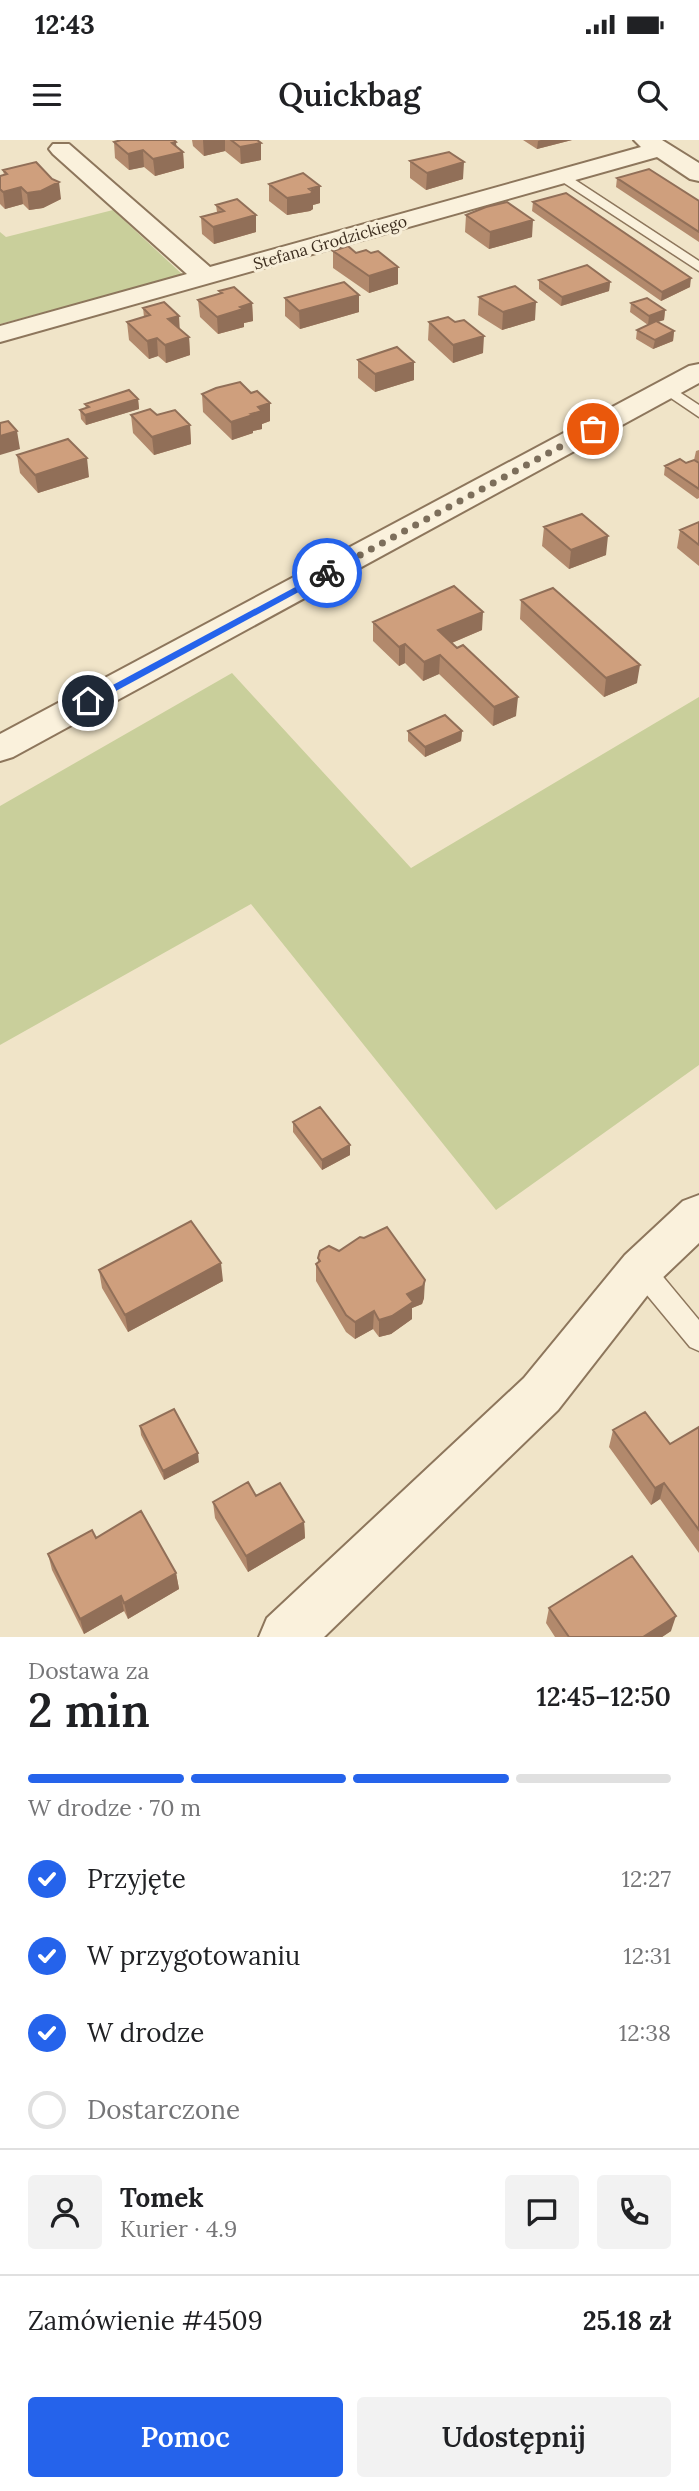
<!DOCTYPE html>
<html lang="pl">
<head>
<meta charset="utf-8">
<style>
	:root { --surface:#fff; --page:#f2f2f2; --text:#202124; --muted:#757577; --line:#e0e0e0; --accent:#2563eb }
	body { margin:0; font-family:Lora,serif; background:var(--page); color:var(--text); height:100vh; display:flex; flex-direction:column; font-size:26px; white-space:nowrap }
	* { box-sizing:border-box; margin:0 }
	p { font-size:23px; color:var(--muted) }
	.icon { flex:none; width:38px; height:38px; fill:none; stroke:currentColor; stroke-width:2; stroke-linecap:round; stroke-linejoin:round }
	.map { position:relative; height:1497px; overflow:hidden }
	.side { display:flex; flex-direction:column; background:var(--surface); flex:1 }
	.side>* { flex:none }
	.pin { position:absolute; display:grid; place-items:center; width:60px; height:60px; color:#fff; margin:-30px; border:4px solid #fff; border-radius:50%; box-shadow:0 2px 7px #0007 }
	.courier { position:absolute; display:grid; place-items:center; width:70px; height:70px; margin:-35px; border:5px solid #2563eb; border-radius:50%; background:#fff; color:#222; box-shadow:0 2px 9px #0007 }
	.summary em { font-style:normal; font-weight:600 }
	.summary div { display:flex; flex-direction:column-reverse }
	.summary { display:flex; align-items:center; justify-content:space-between; height:119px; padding:0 28px }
	h1 { font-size:46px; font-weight:600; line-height:52px }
	.bar { display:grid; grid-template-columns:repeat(4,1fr); gap:10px 7px; align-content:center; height:84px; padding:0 28px }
	.bar i { height:9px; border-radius:5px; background:var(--line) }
	.bar .current { background:var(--accent) }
	.bar p { grid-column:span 4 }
	.line { display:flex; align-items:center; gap:18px; padding:0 28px; border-top:2px solid var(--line) }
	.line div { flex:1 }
	.round { display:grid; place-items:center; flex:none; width:74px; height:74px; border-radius:7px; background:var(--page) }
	ol { padding:0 28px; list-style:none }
	li { display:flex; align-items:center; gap:21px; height:77px }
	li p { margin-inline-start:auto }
	li .icon { padding:7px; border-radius:50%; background:var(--accent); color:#fff; stroke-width:4 }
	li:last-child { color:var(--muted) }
	li i { width:38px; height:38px; border:4px solid var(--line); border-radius:50% }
	.button { display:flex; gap:14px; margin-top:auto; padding:14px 28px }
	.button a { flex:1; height:80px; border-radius:7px; background:var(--accent); color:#fff; font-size:28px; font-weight:600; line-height:80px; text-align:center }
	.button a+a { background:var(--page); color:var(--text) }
	.status { display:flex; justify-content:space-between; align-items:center; height:49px; padding:0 35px; background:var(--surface); direction:ltr }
	.status svg { height:19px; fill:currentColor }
	header { display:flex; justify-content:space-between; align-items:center; height:91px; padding:0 28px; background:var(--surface); font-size:32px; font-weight:600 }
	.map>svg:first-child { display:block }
	.green { fill:#c9cf9b }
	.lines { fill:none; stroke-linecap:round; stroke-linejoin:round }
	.service-casing { stroke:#8d765c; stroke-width:3 }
	.minor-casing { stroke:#8d765c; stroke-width:4 }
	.tertiary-casing { stroke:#8d765c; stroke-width:4 }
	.service { fill:#faf1dc; fill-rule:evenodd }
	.minor { fill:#faf1dc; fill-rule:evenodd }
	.tertiary { fill:#faf1dc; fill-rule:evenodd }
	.wall { fill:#b2896c }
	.shaded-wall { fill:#916f58 }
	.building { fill:#cf9f7d; stroke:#916f58; stroke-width:2 }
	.route { fill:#2563eb }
	.done { stroke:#7c6e5b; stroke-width:7; stroke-dasharray:0 12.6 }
	.labels { text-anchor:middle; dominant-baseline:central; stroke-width:6; stroke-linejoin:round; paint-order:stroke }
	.far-street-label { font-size:16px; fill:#3d2e20; stroke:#f7eed8 }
</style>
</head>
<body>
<div class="status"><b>12:43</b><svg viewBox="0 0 49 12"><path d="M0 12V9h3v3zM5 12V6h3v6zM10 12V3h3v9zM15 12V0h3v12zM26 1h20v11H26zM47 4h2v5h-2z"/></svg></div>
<header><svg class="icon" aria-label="menu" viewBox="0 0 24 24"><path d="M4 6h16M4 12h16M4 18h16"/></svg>Quickbag<svg class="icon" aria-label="search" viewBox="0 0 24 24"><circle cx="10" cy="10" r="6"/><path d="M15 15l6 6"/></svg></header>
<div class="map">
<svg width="699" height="1497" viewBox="0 0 699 1497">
	<rect width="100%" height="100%" fill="#f0e4c8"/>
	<path class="green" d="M113,70L183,135L0,184V92L6,97Z
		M232,533L411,728L699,557V925L496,1070L251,764L0,905V666Z"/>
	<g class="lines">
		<defs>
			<path id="service" d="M563,32L699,121V131L558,39L556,36Z
				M667,244L699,265V277L662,252L659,249L662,246Z
				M641,1118L650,1121L699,1180V1211L690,1207L632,1137L628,1129L632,1121Z"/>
			<path id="minor" d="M634,0H662L699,23V41L690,39L657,17L0,202V186L187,134L53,14L49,9L53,4H69L210,127L641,7Z
				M699,1055V1103L657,1143L558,1270L324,1497H259L267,1478L524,1238L625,1115L683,1061Z"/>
			<path id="tertiary" d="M699,224V243L13,617L0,621V594L689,226Z"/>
		</defs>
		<use href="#service" class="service-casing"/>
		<use href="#minor" class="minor-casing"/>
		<use href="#tertiary" class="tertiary-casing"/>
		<use href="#service" class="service"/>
		<use href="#minor" class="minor"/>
		<use href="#tertiary" class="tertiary"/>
	</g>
	<path class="wall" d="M192,0H257L261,20L241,24L225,11L204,16L193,6Z
		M523,0H572L537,9Z
		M114,2L176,7L183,12L184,28L155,36L144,27L129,30L115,18Z
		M410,21L463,39L426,50L410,38Z
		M3,30L61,59L43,68L29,70L23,64L5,69L0,64V36L4,35Z
		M617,38L699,61V102L616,47Z
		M269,44L320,63L313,65V69L310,71L287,75L269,61Z
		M533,62L690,147L661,161L532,71Z
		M216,65L256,75V92L214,104L202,94L201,77L217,72Z
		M466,75L532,97L489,109L465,92Z
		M333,111L371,113L398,127V144L369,153L333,128Z
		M539,140L610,142L609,151L561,166L539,149Z
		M219,151L252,163L253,181L244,183V187L218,194L200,177L198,160L220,154Z
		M479,157L535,180L502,190L478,175Z
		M285,158L359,172L300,189L285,176Z
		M631,163L665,170L664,180L657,182L674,191L673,201L653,209L636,199L637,190L648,185L630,172Z
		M143,168L180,189L189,197L190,215L166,223L158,216L149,219L129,200L127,182L144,177Z
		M429,182H455L483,213L453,223L428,200Z
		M358,220L414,240L375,252L358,238Z
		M202,254L270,281L262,284V289L253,291V293L232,300L203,272Z
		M138,259L139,269L86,285L81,279L80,270L86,268L85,264Z
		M131,275H157L190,285L191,304L154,315L133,293Z
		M699,310V358L697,359L664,335L665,326L686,323L694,320L696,311Z
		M17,315L89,337L38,353L20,333Z
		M699,382V426L677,408L680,390Z
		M544,387L606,415L569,429L542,406Z
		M521,460L637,543L604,557L520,479Z
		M373,482L482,490L452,503L516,576L493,586L439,534L423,541L405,523L399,526L373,501Z
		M408,591H462L461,601L425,617L408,601Z
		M293,982L350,1015L322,1030L293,992Z
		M318,1118L424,1158L422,1164L412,1168V1179L391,1194L379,1197L373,1189L355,1199L346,1192L316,1141V1124L318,1123Z
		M99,1130L223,1141L128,1192L102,1148Z
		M140,1286L199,1322L164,1340L141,1295Z
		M699,1287V1413L660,1359L651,1365L609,1307L613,1290L670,1304Z
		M256,1356L304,1382L305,1398L248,1432L215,1378L213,1362Z
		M96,1398L176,1433L179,1449L128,1479L124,1471L84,1494L52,1430L48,1414Z
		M549,1468L671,1491L662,1497H555L546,1483Z"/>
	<path class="shaded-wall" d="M203,0H225V11L204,16Z
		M541,0H572L537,9L538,1Z
		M176,2L177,13L183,12L184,28L155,36L153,19L172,3Z
		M261,3V20L241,24L240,7Z
		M143,10L144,27L129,30L128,14Z
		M464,22L463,39L426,50L427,33Z
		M59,42L61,59L43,68L29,70L27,53Z
		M320,46V63L313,65V69L310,71L287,75V58Z
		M21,47L23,64L5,69L3,52Z
		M256,75V92L214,104L213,87Z
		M533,80L532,97L489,109L490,92Z
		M398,127V144L369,153V136Z
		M691,138L690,147L661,161L662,152Z
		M610,142L609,151L561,166L562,157Z
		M359,155V172L300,189L299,171Z
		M536,162L535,180L502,190L503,172Z
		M252,163L253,181L244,183V187L218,194L217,177L240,167Z
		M665,170L664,180L648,185L649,176Z
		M179,176L180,193L168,179Z
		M674,191L673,201L653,209L655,200Z
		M484,196L483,213L453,223V205Z
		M189,197L190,215L166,223L165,205Z
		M157,198L158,216L149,219L147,201Z
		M414,222V240L375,252V234Z
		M138,259L139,269L86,285L85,275Z
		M270,263V281L262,284V289L253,291V293L232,300L231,282L251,274L258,267Z
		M190,285L191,304L154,315L152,297Z
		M17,291L20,309L0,315V296Z
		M87,318L89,337L38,353L35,335Z
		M608,396L606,415L569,429L571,410Z
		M483,472L482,490L437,509L438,490Z
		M405,504V523L399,526V507Z
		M440,515L439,534L423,541L424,522Z
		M640,525L637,543L604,557L606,538Z
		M518,557L516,576L493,586L494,567Z
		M462,591L461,601L425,617V607Z
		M350,1005V1015L322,1030V1020Z
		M221,1123L223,1141L128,1192L125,1175Z
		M425,1140L424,1158L422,1164L412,1168V1179L391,1194L379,1197V1180L407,1154Z
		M374,1171L373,1189L355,1199V1182Z
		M198,1313L199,1322L164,1340L163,1331Z
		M664,1343L660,1359L651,1365L655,1348Z
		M304,1382L305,1398L248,1432L246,1416Z
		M176,1433L179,1449L128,1479L124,1463Z
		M121,1456L124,1471L84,1494L80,1479Z
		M676,1476L671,1491L662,1497H643Z"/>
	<path class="building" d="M121,0H174L176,2L172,3L183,12L153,19L143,10L128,14L114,2Z
		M231,0H257L261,3L240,7Z
		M449,12L464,22L427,33L410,21Z
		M36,22L52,39L59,42L41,51L27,53L21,47L3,52L0,49V36L7,34L3,30Z
		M649,29L699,61V92L617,38Z
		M303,33L320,46L309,49L313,52L310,54L287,58L269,44Z
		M566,53L691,138L662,152L533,62Z
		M237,59L256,75L213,87L201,77L224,71L216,65Z
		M507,62L533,80L490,92L466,75L486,67Z
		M348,106L356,113L366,110L371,113L378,111L398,127L369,136L333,111Z
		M587,125L610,142L562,157L539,140Z
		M344,142L359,155L299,171L285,158Z
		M515,146L536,162L503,172L479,157Z
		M234,147L252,163L240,167L243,169L217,177L198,160L222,153L219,151Z
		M647,158L665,170L649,176L631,163Z
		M164,162L179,176L168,179L189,197L165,205L157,198L147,201L127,182L150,175L143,168Z
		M448,177L455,182L464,180L484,196L453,205L429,182Z
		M656,181L674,191L655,200L637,190Z
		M397,207L414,222L375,234L358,220Z
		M240,242L251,253L257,251L270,263L258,267L262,271L251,274L253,275L231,282L202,254L216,248Z
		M129,250L138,259L85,275L80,270L89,267L85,264Z
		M150,269L157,275L175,270L190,285L152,297L131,275Z
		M8,281L17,291L0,296V283Z
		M68,299L87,318L35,335L17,315Z
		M680,319L686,323L694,320L699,323V349L665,326Z
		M582,374L608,396L571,410L544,387Z
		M699,382V405L680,390Z
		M454,446L483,472L438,490L457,508L463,505L518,557L494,567L440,515L424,522L405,504L399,507L373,482Z
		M553,448L640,525L606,538L521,460Z
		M445,575L462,591L425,607L408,591Z
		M320,967L350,1005L322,1020L293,982Z
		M191,1081L221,1123L125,1175L99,1130Z
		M387,1087L425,1140L423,1146L407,1154L413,1162L392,1176L379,1180L374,1171L355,1182L346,1175L316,1124L320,1121L318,1118L320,1111L329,1106L339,1111L360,1097L364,1098Z
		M174,1269L198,1313L163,1331L140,1286Z
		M645,1272L670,1304L699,1287V1390L664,1343L655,1348L613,1290Z
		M248,1342L256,1356L280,1343L304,1382L246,1416L213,1362Z
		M141,1371L176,1433L124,1463L121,1456L80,1479L48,1414L92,1390L96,1398Z
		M632,1416L676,1476L643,1497H569L549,1468Z"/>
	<path class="route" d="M327,430L332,433L330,435L92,564L83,561Z"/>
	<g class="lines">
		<path class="done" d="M327,433L593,289"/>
	</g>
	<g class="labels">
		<g class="far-street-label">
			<text transform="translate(330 102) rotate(-16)">Stefana Grodzickiego</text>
		</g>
	</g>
</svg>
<div class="pin" style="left:593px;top:289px;background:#ea580c"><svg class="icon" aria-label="bag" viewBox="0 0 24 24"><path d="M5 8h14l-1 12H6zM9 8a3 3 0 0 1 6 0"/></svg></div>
<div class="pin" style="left:88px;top:561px;background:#1f2937"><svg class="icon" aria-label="home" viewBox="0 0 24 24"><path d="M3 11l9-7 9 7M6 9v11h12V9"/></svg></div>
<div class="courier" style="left:327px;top:433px"><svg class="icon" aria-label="bike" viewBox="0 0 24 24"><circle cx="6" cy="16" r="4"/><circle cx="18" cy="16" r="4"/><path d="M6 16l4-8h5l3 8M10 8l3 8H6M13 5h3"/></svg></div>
</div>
<section class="side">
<div class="summary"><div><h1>2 min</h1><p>Dostawa za</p></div><em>12:45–12:50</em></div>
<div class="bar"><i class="current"></i><i class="current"></i><i class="current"></i><i></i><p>W drodze · 70 m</p></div>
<ol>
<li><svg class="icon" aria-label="check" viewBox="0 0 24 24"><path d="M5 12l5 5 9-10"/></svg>Przyjęte<p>12:27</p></li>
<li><svg class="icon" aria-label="check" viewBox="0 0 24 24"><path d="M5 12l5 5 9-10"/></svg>W przygotowaniu<p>12:31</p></li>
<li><svg class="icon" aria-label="check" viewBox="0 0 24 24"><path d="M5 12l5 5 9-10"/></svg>W drodze<p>12:38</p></li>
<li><i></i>Dostarczone</li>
</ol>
<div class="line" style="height:126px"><a class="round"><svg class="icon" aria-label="person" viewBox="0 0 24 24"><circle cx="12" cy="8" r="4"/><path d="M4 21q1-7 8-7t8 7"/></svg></a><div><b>Tomek</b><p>Kurier · 4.9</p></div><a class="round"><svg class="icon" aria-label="chat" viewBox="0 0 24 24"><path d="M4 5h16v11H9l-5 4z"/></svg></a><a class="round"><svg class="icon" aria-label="phone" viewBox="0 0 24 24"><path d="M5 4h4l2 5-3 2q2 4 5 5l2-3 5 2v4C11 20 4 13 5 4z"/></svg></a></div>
<div class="line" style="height:91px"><div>Zamówienie #4509</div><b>25.18 zł</b></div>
<div class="button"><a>Pomoc</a><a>Udostępnij</a></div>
</section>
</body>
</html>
